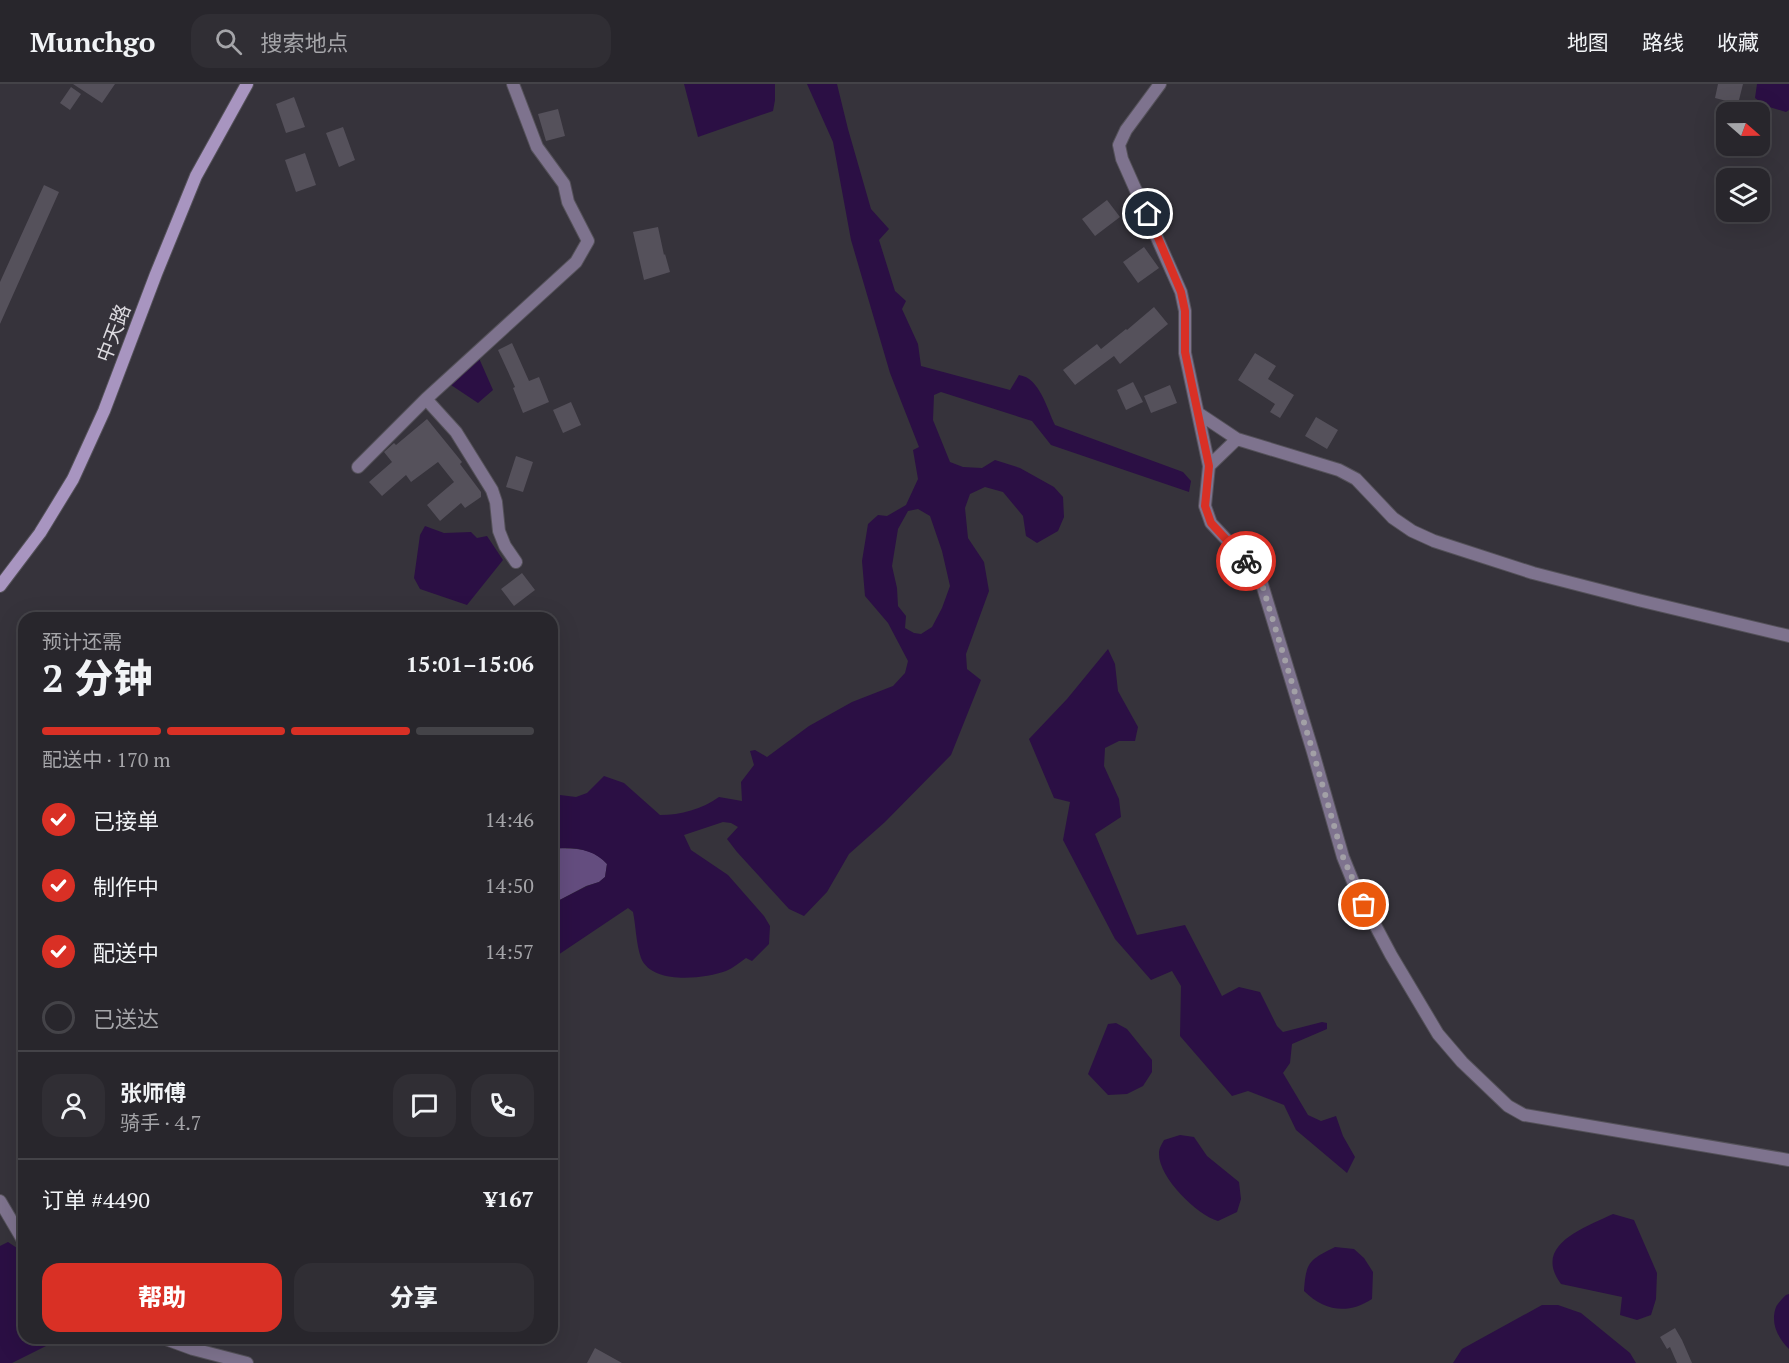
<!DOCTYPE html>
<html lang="zh">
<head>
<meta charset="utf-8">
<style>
	:root { --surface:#28262c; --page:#302e34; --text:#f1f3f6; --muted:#a5a5a9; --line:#444348; --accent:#d93025 }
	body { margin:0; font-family:"PT Serif","Noto Sans SC",serif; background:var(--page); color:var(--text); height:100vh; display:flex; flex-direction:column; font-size:22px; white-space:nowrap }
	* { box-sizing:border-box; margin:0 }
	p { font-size:20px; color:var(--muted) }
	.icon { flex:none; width:33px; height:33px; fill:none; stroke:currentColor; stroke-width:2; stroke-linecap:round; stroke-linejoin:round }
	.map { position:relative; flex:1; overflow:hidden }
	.drawer { position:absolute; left:18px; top:528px; width:540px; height:732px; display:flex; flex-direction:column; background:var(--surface); border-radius:18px; box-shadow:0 6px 24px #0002,0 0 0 2px var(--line) }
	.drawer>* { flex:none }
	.needle { width:39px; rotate:110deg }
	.tools { position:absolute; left:1716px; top:18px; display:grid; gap:12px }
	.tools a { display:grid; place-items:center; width:54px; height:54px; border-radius:12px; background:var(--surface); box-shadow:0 6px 24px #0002,0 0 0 2px var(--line); font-size:30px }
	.pin { position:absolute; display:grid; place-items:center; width:51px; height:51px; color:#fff; margin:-26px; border:3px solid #fff; border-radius:50%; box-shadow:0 2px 6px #0007 }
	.courier { position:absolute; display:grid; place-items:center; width:60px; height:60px; margin:-30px; border:4px solid #d93025; border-radius:50%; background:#fff; color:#222; box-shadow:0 2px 8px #0007 }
	.overview em { font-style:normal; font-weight:800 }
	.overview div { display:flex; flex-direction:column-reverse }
	.overview { display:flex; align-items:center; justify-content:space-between; height:102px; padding:0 24px }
	h1 { font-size:39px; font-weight:800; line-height:45px }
	.bar { display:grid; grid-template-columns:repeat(4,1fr); gap:9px 6px; align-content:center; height:72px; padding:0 24px }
	.bar i { height:8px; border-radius:4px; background:var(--line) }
	.bar .current { background:var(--accent) }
	.bar p { grid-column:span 4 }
	.line { display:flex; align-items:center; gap:15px; padding:0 24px; border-top:2px solid var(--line) }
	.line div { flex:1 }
	.round { display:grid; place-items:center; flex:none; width:63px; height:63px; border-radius:18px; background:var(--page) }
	ol { padding:0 24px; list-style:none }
	li { display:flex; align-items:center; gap:18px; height:66px }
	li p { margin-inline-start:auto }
	li .icon { padding:6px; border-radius:50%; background:var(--accent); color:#fff; stroke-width:4 }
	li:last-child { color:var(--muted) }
	li i { width:33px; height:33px; border:3px solid var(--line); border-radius:50% }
	.cta { display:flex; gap:12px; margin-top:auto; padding:12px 24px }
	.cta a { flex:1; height:69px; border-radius:18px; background:var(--accent); color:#fff; font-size:24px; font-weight:800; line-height:69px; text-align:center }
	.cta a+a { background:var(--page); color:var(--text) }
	header { display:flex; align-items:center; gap:36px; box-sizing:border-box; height:84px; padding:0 30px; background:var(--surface); border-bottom:2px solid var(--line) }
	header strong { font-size:28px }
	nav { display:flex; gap:33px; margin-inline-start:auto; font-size:21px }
	.search { width:420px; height:54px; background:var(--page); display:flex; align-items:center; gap:15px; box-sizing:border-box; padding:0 21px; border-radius:18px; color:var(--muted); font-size:22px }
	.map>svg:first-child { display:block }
	.green { fill:#644d7f }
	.water { fill:#2b0f44; fill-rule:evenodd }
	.building { fill:#55515b }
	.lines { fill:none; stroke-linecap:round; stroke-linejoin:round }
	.street-casing { stroke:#545159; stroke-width:14 }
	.secondary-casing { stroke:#545159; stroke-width:14 }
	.street { stroke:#7e738e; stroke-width:12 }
	.secondary { stroke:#a895c0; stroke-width:12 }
	.done { stroke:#a2a0a6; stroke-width:6; stroke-dasharray:0 10.8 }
	.route { stroke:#d93025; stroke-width:8 }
	.labels { text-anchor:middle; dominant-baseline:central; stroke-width:4.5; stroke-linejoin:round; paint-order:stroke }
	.street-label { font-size:20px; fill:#dcdadf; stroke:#36333b }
</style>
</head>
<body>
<header>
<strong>Munchgo</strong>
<div class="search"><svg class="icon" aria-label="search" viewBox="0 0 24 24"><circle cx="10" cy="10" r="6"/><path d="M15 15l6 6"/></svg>搜索地点</div>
<nav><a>地图</a><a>路线</a><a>收藏</a></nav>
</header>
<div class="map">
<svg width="1789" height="1279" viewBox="0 0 1789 1279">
	<rect width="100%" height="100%" fill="#36333b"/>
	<path class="green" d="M555,764C576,765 592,763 607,780L605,793L599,798L586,802L552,820V765Z"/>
	<path class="water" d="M684,0H775V16L773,27L698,53Z
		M807,0H837L848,45L871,125L889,145L879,156L895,207L906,217L902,225L918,260L921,282L1010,306L1019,291C1040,294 1047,325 1055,341L1183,388L1191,397L1189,408L1051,361L1032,337L941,308L934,311L933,336L950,378L963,383L982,384L995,376L1020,384L1054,403L1063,413L1064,433L1058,447L1037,459L1026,452L1023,432L1003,408L985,403L970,410L965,424L968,454L984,478L989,507L966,570L967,585L981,596L951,671L885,738L849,770L827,808L804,832L789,825L737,768L727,755L738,743L731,739L723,738L684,751L691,766L728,791L764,832L770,842L769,860L752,877L746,874C739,879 733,884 726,887C704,895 652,901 641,874C636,860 636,843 633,828L628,824L552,875V820L587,802L599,798L605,793L607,780C594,765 572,762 552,765V710L576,713L587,709L604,692L624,699L660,731C681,731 702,725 719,713L742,717L741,698L754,681L750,667L755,666L767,673L809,642L852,618L893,602L905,589L908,577L888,539L865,512L862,477L868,440L878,431L887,432L906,421L918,395L913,366L919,363L890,289L851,156L833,58ZM918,425L930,432L942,467L950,502L942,524L932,543L921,550L914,549L905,544L906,532L898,522L897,504L892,482L898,445L908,427Z
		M1757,0H1789V26L1786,28L1766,22L1755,14Z
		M478,272L493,306L478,319L448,299Z
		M425,442L444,449L471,448L477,454L487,452L503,476L467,521L420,505L414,494L420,451Z
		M1108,565L1115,580L1118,607L1138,643L1135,657H1119L1105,664L1104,682L1119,715L1121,733L1095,750L1137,851L1185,841L1222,912L1239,903L1260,908L1277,942L1283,948L1322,938L1327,939V945L1292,960L1290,979L1283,989L1308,1031L1321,1037L1336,1032L1343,1052L1355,1073L1347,1089L1296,1046L1284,1021L1248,1007L1232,1012L1180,952L1181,902L1172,887L1151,896L1115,855L1063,756L1070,718L1054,714L1029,655L1067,615Z
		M1116,939L1127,945L1152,976V988L1143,1002L1127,1010L1108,1011L1088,990L1108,940Z
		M1180,1051L1194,1053L1207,1072L1239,1098L1241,1115L1237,1128L1218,1137C1197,1131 1158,1093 1159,1069C1159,1064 1162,1060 1164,1056Z
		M1613,1130L1634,1136L1657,1189L1656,1215L1651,1231L1637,1236L1620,1231L1622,1213L1561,1200C1532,1161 1584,1144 1613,1130Z
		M8,1158L17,1164L24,1178V1254H57L52,1259L12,1279H0V1162Z
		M1335,1163L1354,1165L1364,1174L1373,1188L1372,1215C1348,1231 1324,1227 1304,1207C1306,1178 1309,1176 1335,1163Z
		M1789,1210V1265C1778,1254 1770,1239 1776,1223C1778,1219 1783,1214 1786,1211Z
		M1542,1221H1558L1581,1229L1630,1269L1636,1279H1453L1462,1265Z"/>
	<path class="building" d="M73,0H115L102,19Z
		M1718,0H1743L1738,20L1715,14Z
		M71,3L81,10L70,26L60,19Z
		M294,13L305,43L286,49L276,20Z
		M558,25L565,52L546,57L538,30Z
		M343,43L355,76L339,83L326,49Z
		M305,69L316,101L296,108L285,76Z
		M44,101L59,108L0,240V198Z
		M1107,116L1120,133L1095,152L1082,135Z
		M658,143L664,171L665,170L670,188L644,196L633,148Z
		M1144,163L1159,184L1138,199L1123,178Z
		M1154,223L1168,240L1120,280L1114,272L1075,301L1063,286L1097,260L1101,265L1126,245L1127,246Z
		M512,259L529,297L539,293L549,318L523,329L513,304L515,303L498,266Z
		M1255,269L1276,282L1268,295L1294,311L1280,334L1270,328L1275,320L1238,296Z
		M1133,298L1143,318L1126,326L1117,306Z
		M1170,301L1177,319L1151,329L1144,312Z
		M571,318L581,341L563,349L553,326Z
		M1316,333L1338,346L1327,365L1305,352Z
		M427,335L462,378L460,380L481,408V413L465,424L461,419L440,437L427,421L454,398L438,378L411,398L406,391L382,412L369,398L392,378L384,368L394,359L396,361Z
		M516,372L533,378L523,408L506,403Z
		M522,489L535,506L514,522L501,505Z
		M1675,1244L1682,1256L1692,1279H1677L1670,1263L1667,1265L1660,1253Z
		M595,1264L622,1279H587Z"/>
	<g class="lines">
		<defs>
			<path id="street" d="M1160,0L1126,46L1119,61L1122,75L1181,208L1185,227V269L1209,382L1205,422L1211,439L1253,484L1261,497L1313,668L1343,773L1356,805L1391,871L1438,950L1462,978L1508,1022L1524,1031L1789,1076
				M426,315L456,348L492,406L496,418L499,447L505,462L516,478
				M1198,329L1237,355
				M1209,382L1237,355L1339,386L1356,395L1393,434L1412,447L1434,457L1533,489L1638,516L1789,552
				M358,383L426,315L576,178L588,157L568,118L564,100L537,63L513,0
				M0,1117L24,1158
				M163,1254L193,1265L247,1279"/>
			<path id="secondary" d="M0,502L40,449L73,395L104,327L156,190L196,92L247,0"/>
		</defs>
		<use href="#street" class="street-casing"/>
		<use href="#secondary" class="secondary-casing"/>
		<use href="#street" class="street"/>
		<use href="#secondary" class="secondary"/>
	</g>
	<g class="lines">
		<path class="done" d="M1246,477L1261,497L1313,668L1343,773L1364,821"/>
		<path class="route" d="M1148,130L1181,208L1185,227V268L1209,382L1205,422L1211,439L1246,477"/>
	</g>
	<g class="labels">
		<g class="street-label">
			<text transform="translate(113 249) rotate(-69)">中天路</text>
		</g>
	</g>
</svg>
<div class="tools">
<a><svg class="needle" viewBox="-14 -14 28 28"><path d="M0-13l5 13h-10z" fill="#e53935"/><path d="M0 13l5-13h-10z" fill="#a5a5a9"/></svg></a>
<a><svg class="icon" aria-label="layers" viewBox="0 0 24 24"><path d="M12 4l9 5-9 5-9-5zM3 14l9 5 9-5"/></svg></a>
</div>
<div class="pin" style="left:1364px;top:821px;background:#ea580c"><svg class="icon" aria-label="bag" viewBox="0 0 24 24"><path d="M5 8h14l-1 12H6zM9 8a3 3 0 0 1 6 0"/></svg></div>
<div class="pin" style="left:1148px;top:130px;background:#1f2937"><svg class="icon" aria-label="home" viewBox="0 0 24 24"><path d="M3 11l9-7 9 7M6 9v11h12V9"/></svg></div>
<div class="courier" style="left:1246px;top:477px"><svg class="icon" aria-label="bike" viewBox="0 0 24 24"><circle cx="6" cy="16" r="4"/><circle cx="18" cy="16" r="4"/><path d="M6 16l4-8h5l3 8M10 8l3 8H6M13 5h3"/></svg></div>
<section class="drawer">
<div class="overview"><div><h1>2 分钟</h1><p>预计还需</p></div><em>15:01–15:06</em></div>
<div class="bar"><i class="current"></i><i class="current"></i><i class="current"></i><i></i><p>配送中 · 170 m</p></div>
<ol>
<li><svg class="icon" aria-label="check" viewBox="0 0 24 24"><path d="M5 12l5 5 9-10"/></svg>已接单<p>14:46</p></li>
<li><svg class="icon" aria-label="check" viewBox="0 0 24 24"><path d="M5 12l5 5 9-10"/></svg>制作中<p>14:50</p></li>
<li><svg class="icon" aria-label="check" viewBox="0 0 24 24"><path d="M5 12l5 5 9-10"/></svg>配送中<p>14:57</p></li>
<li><i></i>已送达</li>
</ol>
<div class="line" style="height:108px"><a class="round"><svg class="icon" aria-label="person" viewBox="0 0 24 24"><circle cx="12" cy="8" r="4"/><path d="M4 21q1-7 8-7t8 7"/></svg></a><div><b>张师傅</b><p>骑手 · 4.7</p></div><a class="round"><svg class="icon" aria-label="chat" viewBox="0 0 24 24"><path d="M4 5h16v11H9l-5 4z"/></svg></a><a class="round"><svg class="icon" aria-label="phone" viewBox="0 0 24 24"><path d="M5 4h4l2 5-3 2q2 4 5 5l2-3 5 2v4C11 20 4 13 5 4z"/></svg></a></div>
<div class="line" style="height:78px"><div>订单 #4490</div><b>¥167</b></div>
<div class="cta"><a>帮助</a><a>分享</a></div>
</section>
</div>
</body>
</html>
